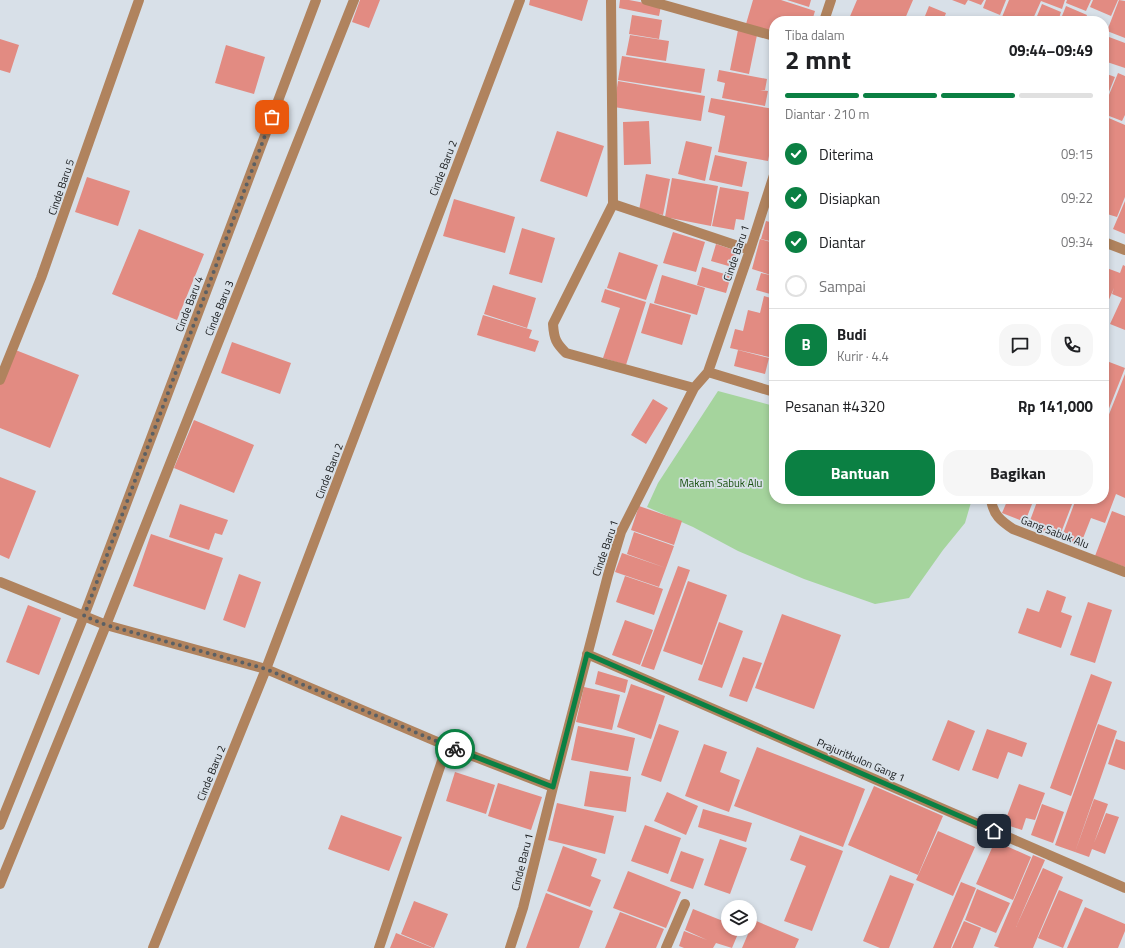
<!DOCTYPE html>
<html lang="id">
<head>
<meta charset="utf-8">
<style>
	:root { --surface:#fff; --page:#f6f6f6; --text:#202124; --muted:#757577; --line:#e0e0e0; --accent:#0b8043 }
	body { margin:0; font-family:"Titillium Web",sans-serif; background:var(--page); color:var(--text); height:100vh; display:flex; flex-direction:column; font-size:15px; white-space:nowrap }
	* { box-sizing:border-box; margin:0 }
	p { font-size:13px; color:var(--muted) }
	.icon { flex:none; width:22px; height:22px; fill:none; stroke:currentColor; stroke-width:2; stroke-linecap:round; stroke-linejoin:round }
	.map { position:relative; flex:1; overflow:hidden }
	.details { position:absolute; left:769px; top:16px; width:340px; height:488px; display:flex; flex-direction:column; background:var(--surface); border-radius:16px; box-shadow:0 2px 6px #0003 }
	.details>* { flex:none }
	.tools { position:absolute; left:721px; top:900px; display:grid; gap:8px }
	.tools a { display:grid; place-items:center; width:36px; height:36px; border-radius:50%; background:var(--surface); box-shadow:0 2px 6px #0003; font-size:20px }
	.pin { position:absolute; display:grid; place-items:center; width:34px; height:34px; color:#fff; margin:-17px; border-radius:8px; box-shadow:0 2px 6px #0006 }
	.courier { position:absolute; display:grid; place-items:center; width:40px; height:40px; margin:-20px; border:3px solid #0b8043; border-radius:50%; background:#fff; color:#222; box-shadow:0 1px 5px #0007 }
	.summary em { font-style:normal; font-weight:700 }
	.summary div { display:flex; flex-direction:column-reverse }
	.summary { display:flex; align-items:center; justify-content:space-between; height:68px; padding:0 16px }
	h1 { font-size:26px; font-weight:700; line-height:30px }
	.bar { display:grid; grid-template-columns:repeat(4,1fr); gap:6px 4px; align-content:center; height:48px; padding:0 16px }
	.bar i { height:5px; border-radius:3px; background:var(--line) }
	.bar .current { background:var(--accent) }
	.bar p { grid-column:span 4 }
	.line { display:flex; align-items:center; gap:10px; padding:0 16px; border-top:1px solid var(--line) }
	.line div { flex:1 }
	.round { display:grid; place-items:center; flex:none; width:42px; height:42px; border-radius:16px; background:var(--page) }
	ol { padding:0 16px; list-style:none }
	li { display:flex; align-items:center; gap:12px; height:44px }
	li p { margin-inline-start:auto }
	li .icon { padding:4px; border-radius:50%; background:var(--accent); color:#fff; stroke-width:4 }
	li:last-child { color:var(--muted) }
	li i { width:22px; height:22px; border:2px solid var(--line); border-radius:50% }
	.action { display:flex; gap:8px; margin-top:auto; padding:8px 16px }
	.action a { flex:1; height:46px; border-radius:16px; background:var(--accent); color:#fff; font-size:16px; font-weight:700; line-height:46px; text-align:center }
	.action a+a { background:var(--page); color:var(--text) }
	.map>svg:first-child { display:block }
	.green { fill:#a5d49d }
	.building { fill:#e28b82 }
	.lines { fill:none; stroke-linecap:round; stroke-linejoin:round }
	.street { stroke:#b0835e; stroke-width:10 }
	.done { stroke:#5b6064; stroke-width:4; stroke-dasharray:0 7.2 }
	.route { stroke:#0b8043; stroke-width:5 }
	.labels { text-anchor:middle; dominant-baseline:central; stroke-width:3.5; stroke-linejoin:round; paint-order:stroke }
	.street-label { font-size:11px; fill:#181b1d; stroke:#d8e0e8 }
	.park-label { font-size:11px; fill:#1b5212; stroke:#d8e0e8 }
</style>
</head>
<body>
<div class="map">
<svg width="1125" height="948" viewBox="0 0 1125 948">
	<rect width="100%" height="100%" fill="#d8e0e8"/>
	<path class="green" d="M718,391L774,406V499H972L965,523L943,550L909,598L875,604L804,579L738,551L693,527L647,507L658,483Z"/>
	<path class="building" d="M360,0H380L369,28L352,22Z
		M530,0H588L582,21L529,5Z
		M620,0H629L661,6L659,16L619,8Z
		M753,0H781L815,11L812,21H774V33L746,24Z
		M787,0H811L809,7Z
		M857,0H913L904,21H848Z
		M952,0H968L965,5Z
		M968,0H984L981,5Z
		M986,0H1006L1000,15L983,8Z
		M1009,0H1065L1062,9L1041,1L1032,21H1012L1002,17Z
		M1067,0H1091L1086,11L1066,3Z
		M1093,0H1118L1111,16L1090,7Z
		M1119,0L1125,1V38L1107,31Z
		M1042,4L1061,12L1058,21H1035Z
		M929,6L946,13L943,21H923Z
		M1066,6L1087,15L1085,21H1060Z
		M632,15L662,20L659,39L629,34Z
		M738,30L757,35L749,74L730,70Z
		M630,35L669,41L666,61L626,55Z
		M1109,37L1125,43V68L1104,61V50Z
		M0,39L19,45L10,73L0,70Z
		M226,45L265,57L254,94L215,83Z
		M622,56L705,69L701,93L618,80Z
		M719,70L767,79L765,90H760L768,91L765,106L722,98L725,83L717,81Z
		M1104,73L1115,77L1104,104Z
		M1118,73L1125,76V115L1122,121L1104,114V107Z
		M618,81L705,96L701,121L614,107Z
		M711,98L774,109V130L768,161L718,152L725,116L708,112Z
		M1104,116L1125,125V197L1117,217L1107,214L1104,221Z
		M649,121L651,164L624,165L623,122Z
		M557,131L604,146L587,197L540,181Z
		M686,141L712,147L705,181L678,174Z
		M715,155L747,162L742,187L709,180Z
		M646,174L670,179L663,215L639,210Z
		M87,177L130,191L118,226L75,212Z
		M672,178L718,186L711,226L665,217Z
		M720,187L749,192L744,220L736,219L734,230L712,226Z
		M454,199L515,217L505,253L443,236Z
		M1125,201V234L1113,229Z
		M766,221L774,223V242L761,239Z
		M522,228L555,238L542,283L509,274Z
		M139,229L204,254L177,320L112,294Z
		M673,232L705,242L696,272L663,263Z
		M760,239L774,243V276L752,269Z
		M716,244L737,251L732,267L711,261Z
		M619,252L658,265L646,300L607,288Z
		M1123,265L1125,266V330L1110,324L1122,298L1112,294L1114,288L1104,311V267L1120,273Z
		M702,267L731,276L726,293L697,285Z
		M761,273L774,276V295L756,290Z
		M662,275L705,288L697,315L654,303Z
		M493,285L536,298L527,328L484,314Z
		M605,289L646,302L626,365L603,358L620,308L601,302Z
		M764,296L774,299V337L769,357L730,348L735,329L743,331L748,310L760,313Z
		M650,303L691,315L682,345L641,333Z
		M483,315L532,330L529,338L539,341L535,352L477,335Z
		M232,342L291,363L280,394L221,373Z
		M13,349L79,375L50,448L0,428V382Z
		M738,350L769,358L765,374L734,366Z
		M1104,360L1125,368L1104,421Z
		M1125,374V498L1116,494L1105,523L1091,518L1080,546L1061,539L1076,499H1104V427Z
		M653,399L668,408L646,444L631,435Z
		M194,420L254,445L234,493L174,468Z
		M0,477L36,491L9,559L0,555Z
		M1008,499H1034L1025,522L1002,513Z
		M1038,499H1074L1059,538L1028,526Z
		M180,504L228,520L222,535L215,533L209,550L169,537Z
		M639,506L682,521L674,545L631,530Z
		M1112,511L1125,516V567L1095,556Z
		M634,532L674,546L666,568L627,554Z
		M151,534L223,558L205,610L133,586Z
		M622,553L666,568L659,587L615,572Z
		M678,566L690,570L654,670L641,666Z
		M239,574L261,582L245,628L223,620Z
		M625,576L663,589L654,615L616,602Z
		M688,581L727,595L702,665L663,651Z
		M1047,590L1066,597L1061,612L1072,616L1061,648L1018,633L1027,608L1039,612Z
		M1088,602L1112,610L1095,663L1070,655Z
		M28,605L61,618L39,675L6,662Z
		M782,614L841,635L814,709L755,688Z
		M625,620L653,630L640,665L612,655Z
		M719,622L743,631L722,688L698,680Z
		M743,657L762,663L747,702L729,696Z
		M598,671L628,680L625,693L595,684Z
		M1091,674L1112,682L1071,796L1050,788Z
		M631,684L665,696L651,739L617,727Z
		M584,687L620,695L612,730L576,722Z
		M948,720L975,731L959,771L932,760Z
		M659,724L679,731L661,782L641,775Z
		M1098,724L1117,731L1075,852L1055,845Z
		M578,726L635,738L628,771L571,760Z
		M987,729L1027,743L1022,757L1008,752L998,779L972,770Z
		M1116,739L1125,742V770L1108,764Z
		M704,744L727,752L720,772L740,780L729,812L685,796Z
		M757,747L865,789L843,847L734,806Z
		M590,771L631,777L626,812L584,806Z
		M455,772L495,785L486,814L446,801Z
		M498,783L542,797L531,830L488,816Z
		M1019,784L1045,793L1035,820L1026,818L1022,830L1004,824Z
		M874,786L943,816L918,875L848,845Z
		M667,792L698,806L686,835L654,821Z
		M1094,799L1108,804L1094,843L1106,813L1119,817L1105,854L1092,849L1089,857L1075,852Z
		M557,803L614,816L605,854L548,840Z
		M1042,804L1064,812L1053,843L1031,835Z
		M703,809L752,823L746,842L698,827Z
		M341,815L402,837L389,871L328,849Z
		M645,825L681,838L668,874L631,861Z
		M938,831L975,847L953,896L916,880Z
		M800,835L843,851L812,931L784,921L806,866L790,860Z
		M720,839L747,848L730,894L704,885Z
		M995,841L1031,857L1013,900L976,884Z
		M563,846L597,859L591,876L601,880L590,907L547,891Z
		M681,851L704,859L693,889L670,881Z
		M1033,855L1045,860L1016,927L1043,868L1063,877L1033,948H1000L994,946Z
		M628,871L681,892L666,928L613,908Z
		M890,875L914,884L889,948H880L863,941Z
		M961,882L976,888L952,945L951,948H933Z
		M977,889L1010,903L996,933L965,920Z
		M1059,890L1083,900L1063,948L1038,938Z
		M546,893L593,911L579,948H526Z
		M414,901L448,914L434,948L401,934Z
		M1085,907L1125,924V931L1118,948H1067Z
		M693,909L728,923V929H740L732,948L716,943L713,948H684L679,946L684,931L707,940L685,930Z
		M620,912L664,929L656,948H605Z
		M754,920L799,939L795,948H742Z
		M964,921L981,928L973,948H952Z
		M396,933L433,948H390Z"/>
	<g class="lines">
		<path class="street" d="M611,0L613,204L553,324C554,339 556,343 566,353L694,388
			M646,0L774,36
			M824,21L831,0
			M613,204L750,250
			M1104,242L1125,250
			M708,372L774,392
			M0,380L41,278L139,0
			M991,499C993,515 1001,521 1013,529L1125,572
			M0,582L106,625L266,669L447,746L553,787
			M587,654L1125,888
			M0,825L84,616L316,0
			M0,884L106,625L354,0
			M153,948L266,669L520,0
			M379,948L447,746
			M510,948L523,908L553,787L608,575L621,532L694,388L708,372L750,250L774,175
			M666,948L685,904"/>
	</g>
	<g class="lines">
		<path class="done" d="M272,117L84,616L106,625L266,669L455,749"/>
		<path class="route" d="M455,749L553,787L587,654L994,831"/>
	</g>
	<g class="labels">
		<g class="street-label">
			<text transform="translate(443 168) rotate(-69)">Cinde Baru 2</text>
			<text transform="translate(61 187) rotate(-71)">Cinde Baru 5</text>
			<text transform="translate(736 253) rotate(-71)">Cinde Baru 1</text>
			<text transform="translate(189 304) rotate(-69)">Cinde Baru 4</text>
			<text transform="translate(219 308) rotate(-68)">Cinde Baru 3</text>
			<text transform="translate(329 471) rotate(-69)">Cinde Baru 2</text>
			<text transform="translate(1055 532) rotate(21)">Gang Sabuk Alu</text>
			<text transform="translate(605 548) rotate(-71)">Cinde Baru 1</text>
			<text transform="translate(861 760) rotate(23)">Prajuritkulon Gang 1</text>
			<text transform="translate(211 773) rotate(-68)">Cinde Baru 2</text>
			<text transform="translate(522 862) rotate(-76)">Cinde Baru 1</text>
		</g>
		<g class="park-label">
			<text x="721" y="483">Makam Sabuk Alu</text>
		</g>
	</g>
</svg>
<div class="tools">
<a><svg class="icon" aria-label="layers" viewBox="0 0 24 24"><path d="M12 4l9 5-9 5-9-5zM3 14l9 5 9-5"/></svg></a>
</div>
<div class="pin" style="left:272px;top:117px;background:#ea580c"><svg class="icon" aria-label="bag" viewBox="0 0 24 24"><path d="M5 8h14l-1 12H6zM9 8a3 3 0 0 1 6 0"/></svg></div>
<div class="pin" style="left:994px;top:831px;background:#1f2937"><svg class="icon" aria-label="home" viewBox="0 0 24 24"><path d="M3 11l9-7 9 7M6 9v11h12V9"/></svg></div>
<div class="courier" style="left:455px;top:749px"><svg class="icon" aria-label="bike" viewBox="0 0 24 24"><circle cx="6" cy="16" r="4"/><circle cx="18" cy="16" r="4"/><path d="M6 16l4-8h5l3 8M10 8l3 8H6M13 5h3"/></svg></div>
<section class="details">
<div class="summary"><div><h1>2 mnt</h1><p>Tiba dalam</p></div><em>09:44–09:49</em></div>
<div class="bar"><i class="current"></i><i class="current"></i><i class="current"></i><i></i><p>Diantar · 210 m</p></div>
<ol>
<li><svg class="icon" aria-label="check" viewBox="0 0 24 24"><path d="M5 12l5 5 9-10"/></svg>Diterima<p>09:15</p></li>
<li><svg class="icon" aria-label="check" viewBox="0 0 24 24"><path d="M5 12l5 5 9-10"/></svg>Disiapkan<p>09:22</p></li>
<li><svg class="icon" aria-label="check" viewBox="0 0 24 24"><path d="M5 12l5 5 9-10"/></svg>Diantar<p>09:34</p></li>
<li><i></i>Sampai</li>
</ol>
<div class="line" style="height:72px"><b class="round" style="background:var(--accent);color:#fff">B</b><div><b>Budi</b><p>Kurir · 4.4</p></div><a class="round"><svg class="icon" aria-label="chat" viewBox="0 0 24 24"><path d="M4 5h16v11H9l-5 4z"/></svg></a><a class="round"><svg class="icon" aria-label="phone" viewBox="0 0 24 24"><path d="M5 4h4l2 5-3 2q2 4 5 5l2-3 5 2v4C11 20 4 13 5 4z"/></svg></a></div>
<div class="line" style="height:52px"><div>Pesanan #4320</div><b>Rp 141,000</b></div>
<div class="action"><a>Bantuan</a><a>Bagikan</a></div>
</section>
</div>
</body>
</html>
